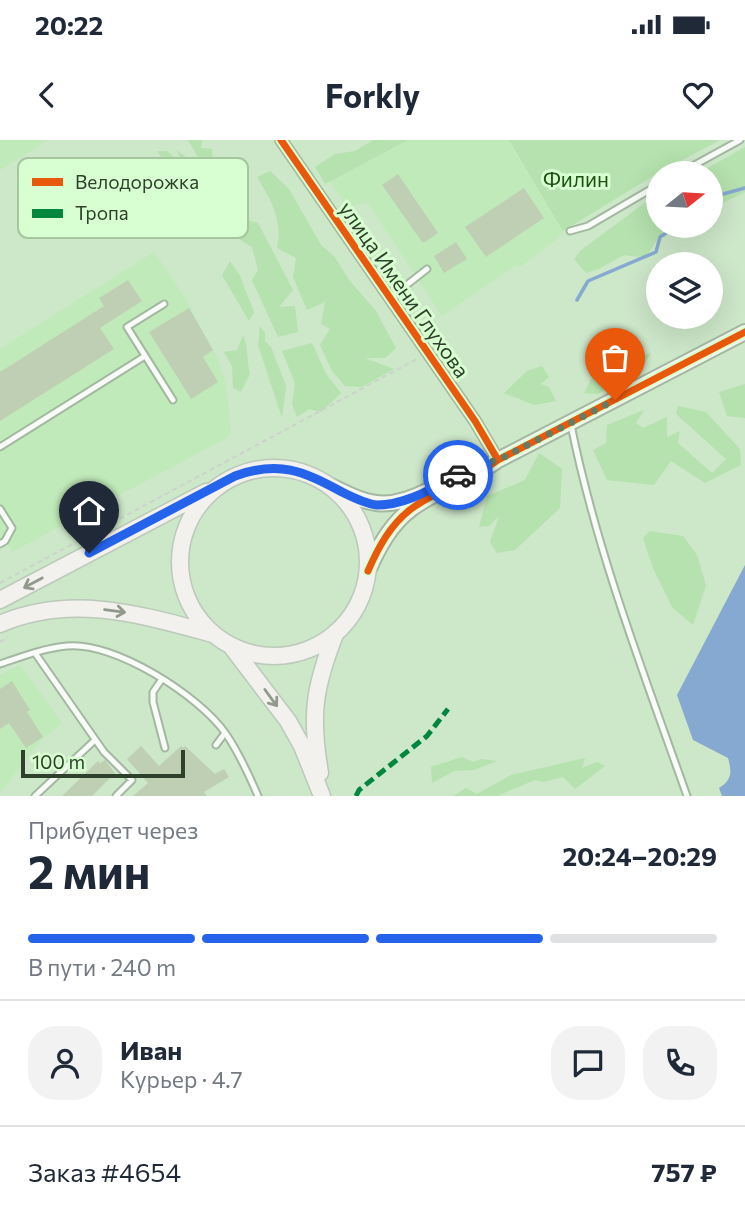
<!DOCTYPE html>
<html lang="ru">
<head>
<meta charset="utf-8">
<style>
	:root { --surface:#fff; --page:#f2f2f3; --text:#1f2937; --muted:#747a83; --line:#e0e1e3; --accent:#2563eb }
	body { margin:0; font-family:Commissioner,sans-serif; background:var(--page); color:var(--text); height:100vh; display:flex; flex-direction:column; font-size:26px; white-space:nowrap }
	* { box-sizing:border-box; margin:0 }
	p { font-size:23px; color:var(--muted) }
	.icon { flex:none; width:38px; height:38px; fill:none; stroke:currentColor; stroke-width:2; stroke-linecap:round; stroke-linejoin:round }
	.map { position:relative; height:656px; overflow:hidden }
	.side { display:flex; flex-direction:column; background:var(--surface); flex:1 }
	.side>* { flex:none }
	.needle { width:46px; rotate:72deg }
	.buttons { position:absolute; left:646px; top:21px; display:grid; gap:14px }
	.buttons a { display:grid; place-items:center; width:77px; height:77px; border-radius:50%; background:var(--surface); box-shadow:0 7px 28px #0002; font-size:35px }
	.scale { position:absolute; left:21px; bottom:18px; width:164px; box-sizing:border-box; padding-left:7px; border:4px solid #2e412a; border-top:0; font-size:19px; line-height:24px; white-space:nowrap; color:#2e412a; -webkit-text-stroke:5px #d8ffd1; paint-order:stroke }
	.pin { position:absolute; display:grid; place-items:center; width:60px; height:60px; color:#fff; margin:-72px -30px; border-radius:50% 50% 50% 0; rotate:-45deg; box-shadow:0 0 7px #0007 }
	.pin .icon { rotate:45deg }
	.courier { position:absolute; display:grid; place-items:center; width:70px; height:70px; margin:-35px; border:5px solid #2563eb; border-radius:50%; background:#fff; color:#222; box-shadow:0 2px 9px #0007 }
	.overview em { font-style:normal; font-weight:700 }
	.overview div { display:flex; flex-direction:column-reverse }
	.overview { display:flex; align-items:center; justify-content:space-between; height:119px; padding:0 28px }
	h1 { font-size:46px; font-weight:700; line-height:52px }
	.bar { display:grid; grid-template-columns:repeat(4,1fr); gap:10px 7px; align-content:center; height:84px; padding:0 28px }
	.bar i { height:9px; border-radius:5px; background:var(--line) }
	.bar .selected { background:var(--accent) }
	.bar p { grid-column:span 4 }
	.line { display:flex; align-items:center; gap:18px; padding:0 28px; border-top:2px solid var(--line) }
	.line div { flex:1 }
	.round { display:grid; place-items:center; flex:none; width:74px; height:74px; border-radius:28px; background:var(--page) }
	.status { display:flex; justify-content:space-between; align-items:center; height:49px; padding:0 35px; background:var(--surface); direction:ltr }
	.status svg { height:19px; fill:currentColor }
	header { display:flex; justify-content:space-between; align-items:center; height:91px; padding:0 28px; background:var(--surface); font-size:32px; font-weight:700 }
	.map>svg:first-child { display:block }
	.built { fill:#c1eaba }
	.green { fill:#b5e2ae }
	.water { fill:#86a9d1 }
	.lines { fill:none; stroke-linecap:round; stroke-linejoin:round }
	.stream { stroke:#86a9d1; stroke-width:3.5 }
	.building { fill:#bfcfb4 }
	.lane-casing { stroke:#a3b8a0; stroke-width:9 }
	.street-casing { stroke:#a3b8a0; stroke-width:14 }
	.secondary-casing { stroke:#a3b8a0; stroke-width:18 }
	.primary-casing { stroke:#bbc9ba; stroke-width:19 }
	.path { stroke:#ccd3cb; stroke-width:2; stroke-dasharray:5 3.5; stroke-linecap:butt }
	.lane { stroke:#f8fbf7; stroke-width:5 }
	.street { stroke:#f8fbf7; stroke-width:10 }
	.secondary { stroke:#f5f6f2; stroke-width:14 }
	.primary { stroke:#f2f1ed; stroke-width:16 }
	.quiet { stroke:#00873e; stroke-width:5; stroke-dasharray:10 5; stroke-linecap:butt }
	.cycleway-casing { stroke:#d8ffd1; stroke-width:11 }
	.cycleway { stroke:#e8590c; stroke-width:7 }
	.oneway { stroke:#90998c }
	.done { stroke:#667b62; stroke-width:7; stroke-dasharray:0 12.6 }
	.route { stroke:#2563eb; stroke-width:9 }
	.labels { text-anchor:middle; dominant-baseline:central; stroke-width:6; stroke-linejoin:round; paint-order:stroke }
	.park-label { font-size:21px; fill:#1b5311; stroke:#d8ffd1 }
	.street-label { font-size:21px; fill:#2e412a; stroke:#d8ffd1 }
	.key { fill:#d8ffd1; stroke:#a5c69f; stroke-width:2 }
	.key-label { font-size:19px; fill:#2e412a }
</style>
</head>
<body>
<div class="status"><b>20:22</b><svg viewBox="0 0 49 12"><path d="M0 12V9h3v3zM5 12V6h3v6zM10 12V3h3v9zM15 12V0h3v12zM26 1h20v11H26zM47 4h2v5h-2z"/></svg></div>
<header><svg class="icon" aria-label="back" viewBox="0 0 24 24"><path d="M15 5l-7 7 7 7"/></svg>Forkly<svg class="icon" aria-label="heart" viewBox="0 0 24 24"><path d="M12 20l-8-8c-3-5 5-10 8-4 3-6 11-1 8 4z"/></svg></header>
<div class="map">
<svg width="745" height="656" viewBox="0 0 745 656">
	<rect width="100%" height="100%" fill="#cde7c9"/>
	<path class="built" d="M0,0H49L0,30Z
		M409,0H509L563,91L555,101L520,127L516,125L442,176L368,63L346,66L330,41Z
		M154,112L182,153L217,217L225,240L231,291L227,298L12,412L0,395V209Z
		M20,525L62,583L42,599L0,653V535Z"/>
	<path class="green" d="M188,0H202L201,8L212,9L214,33L237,37L232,56L219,57L215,50L224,49L225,41L208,43L200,21Z
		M373,0H408L325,44L315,27L335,14L355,11Z
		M509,0H720L658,33L563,91Z
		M745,7V52L711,69L710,33H699Z
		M177,10L192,22L196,41L170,30L157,11H167L182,24Z
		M270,31L289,49L321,105L334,116L349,140L376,171L396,208L385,218H365L394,229L362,247L345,246L332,231L320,205L330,189L321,184L325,162L307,170L293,137L296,118L277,108C283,81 271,60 257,37Z
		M658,53V86H678C673,88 665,90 662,94C647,110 654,121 624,115L599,129L586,133L574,119L580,111Z
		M238,78L258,83L293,150L279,167L295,166L298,192L278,197L252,140L258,130L252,107L231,94Z
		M230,121L240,136L254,172L249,181L222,135Z
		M260,186L265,193V201L271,207L286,246L282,278L258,205Z
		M243,195C249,208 246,220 250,234L241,252L233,248L232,226L224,212L237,210Z
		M312,203L326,234L341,253L321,272L309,269L297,277L292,264L295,243L282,211Z
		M631,211L634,217L651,213L642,228L598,254L584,253L591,239Z
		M542,226L549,237L541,244L549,247L556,261L534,265L504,253L527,231Z
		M745,244V278L727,276L719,252Z
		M678,266L706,272L740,309L741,325L705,343L671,321L654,345L607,340L593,310L606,303L607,285L644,270L636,283L643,288L667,277V297L680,291L678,303L712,333L726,319L676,274Z
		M539,313L562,329L560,368L515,410L497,413L490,402L499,376L489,386L479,387L487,356L525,340Z
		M650,391L683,396L697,415L706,445L693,485L672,467L653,428L643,398Z
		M462,617L473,622L481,619L497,621L474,630L454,631L432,643L431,627Z
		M585,618L582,628L597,622L605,626L575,649L563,637L544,642L535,640L497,656H453L466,648L477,654L511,635Z"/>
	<path class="water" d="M745,425V656H722L719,648C732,640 732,632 728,618L693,600L677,555Z"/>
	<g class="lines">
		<path class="stream" d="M710,63L716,56L745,48
			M577,160L588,141L656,112L660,97L677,86"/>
	</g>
	<path class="building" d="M398,34L438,93L425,102H422L382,45Z
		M524,48L544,78L486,117L465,87Z
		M456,102L467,119L444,133L434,116Z
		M128,140L142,161L100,188L114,209L0,281V232L104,166L99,158Z
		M189,168L213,210L203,217L218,242L191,259L149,192Z
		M12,541L30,570L27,572L43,597L26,608L9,583L0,589V549Z
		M141,606L159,626L181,606L183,608L185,606L215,634L224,629L229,637L204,652L207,656H133L148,643L127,619Z
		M105,620L115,633L92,656H62L98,621L100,623Z"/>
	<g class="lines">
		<defs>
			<path id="lane" d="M680,33L740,0
				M570,91L588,86L658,45
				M390,158L427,129
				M164,164L127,187L173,260
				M571,285C597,413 644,534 687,656
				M0,307L145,216
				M0,369L12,388L5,401L0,404
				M35,513L104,612L132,640L116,656
				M0,524C21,517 44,508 67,506C114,501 200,556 226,594C239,613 249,635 258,656
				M162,539L153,552V562L165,608
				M216,605L225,593
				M35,656L95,600"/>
			<path id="street" d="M281,0L475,281L498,320"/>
			<path id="secondary" d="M325,343C367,364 385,373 429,350
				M368,431C378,408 390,385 411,369C438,349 471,340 498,320L745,192"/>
			<path id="primary" d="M180 422a94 94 0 1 1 188 0a94 94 0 1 1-188 0Z
				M0,460L206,352
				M0,484C72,453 142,475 213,494
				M231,506L288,581L302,606L322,656
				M320,633C310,575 314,547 336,492"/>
		</defs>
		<use href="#lane" class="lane-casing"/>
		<use href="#street" class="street-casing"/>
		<use href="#secondary" class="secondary-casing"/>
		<use href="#primary" class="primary-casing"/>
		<path class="path" d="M0,443L417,219
			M0,502L8,497"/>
		<use href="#lane" class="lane"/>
		<use href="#street" class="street"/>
		<use href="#secondary" class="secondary"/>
		<use href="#primary" class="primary"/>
		<path class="quiet" d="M356,656L359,650L427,596L448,569"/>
		<defs>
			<path id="cycleway" d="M281,0L475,281L498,320
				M368,431C378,408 390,385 411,369C438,349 471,340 498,320L745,192"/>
		</defs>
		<use href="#cycleway" class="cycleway-casing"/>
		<use href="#cycleway" class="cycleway"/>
	</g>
	<defs><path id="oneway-shaft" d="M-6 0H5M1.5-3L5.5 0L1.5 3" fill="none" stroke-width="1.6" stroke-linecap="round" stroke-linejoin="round" transform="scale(1.75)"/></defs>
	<g class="oneway">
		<use href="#oneway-shaft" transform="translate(33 443) rotate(152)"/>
		<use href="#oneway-shaft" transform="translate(115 471) rotate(7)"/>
		<use href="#oneway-shaft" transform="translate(271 558) rotate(54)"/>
	</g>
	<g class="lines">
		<path class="done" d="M458,335L472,327L498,320L615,260"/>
		<path class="route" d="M89,413L235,336C279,320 303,331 342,352C352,357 366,364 377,365C406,365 433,348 458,335"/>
	</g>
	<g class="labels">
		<g class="park-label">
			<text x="576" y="38">Филин</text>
		</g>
		<g class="street-label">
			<text transform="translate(405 149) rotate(55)">улица Имени Глухова</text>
		</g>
	</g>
	<rect x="18" y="18" width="230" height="80" rx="10" class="key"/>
	<rect x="32" y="38" width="31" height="8" fill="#e8590c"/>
	<rect x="32" y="69" width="31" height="9" fill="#00873e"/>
	<g class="key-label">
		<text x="75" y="49">Велодорожка</text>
		<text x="75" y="80">Тропа</text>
	</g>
</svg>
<div class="buttons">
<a><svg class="needle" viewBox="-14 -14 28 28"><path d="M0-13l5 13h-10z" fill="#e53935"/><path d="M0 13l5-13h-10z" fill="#747a83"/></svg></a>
<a><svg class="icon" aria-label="layers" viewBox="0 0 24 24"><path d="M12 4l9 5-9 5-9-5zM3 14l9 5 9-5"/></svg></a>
</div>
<div class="scale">100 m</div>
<div class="pin" style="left:615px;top:260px;background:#ea580c"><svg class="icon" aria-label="bag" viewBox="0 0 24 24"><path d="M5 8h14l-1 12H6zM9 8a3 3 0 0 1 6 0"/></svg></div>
<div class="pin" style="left:89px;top:413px;background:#1f2937"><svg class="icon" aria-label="home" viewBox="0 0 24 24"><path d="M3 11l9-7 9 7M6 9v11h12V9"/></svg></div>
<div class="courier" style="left:458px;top:335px"><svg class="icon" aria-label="car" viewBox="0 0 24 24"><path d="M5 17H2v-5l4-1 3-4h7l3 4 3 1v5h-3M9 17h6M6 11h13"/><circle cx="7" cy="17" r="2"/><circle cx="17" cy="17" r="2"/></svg></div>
</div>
<section class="side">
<div class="overview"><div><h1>2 мин</h1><p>Прибудет через</p></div><em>20:24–20:29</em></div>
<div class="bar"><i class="selected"></i><i class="selected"></i><i class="selected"></i><i></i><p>В пути · 240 m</p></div>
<div class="line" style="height:126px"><a class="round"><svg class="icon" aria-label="person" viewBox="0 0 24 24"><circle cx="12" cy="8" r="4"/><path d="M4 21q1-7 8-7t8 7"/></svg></a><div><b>Иван</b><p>Курьер · 4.7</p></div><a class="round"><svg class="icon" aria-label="chat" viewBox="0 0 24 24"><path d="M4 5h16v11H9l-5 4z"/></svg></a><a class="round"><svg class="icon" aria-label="phone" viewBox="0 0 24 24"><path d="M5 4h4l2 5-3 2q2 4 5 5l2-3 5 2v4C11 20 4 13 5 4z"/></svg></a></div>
<div class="line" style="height:91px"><div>Заказ #4654</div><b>757 ₽</b></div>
</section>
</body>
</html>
